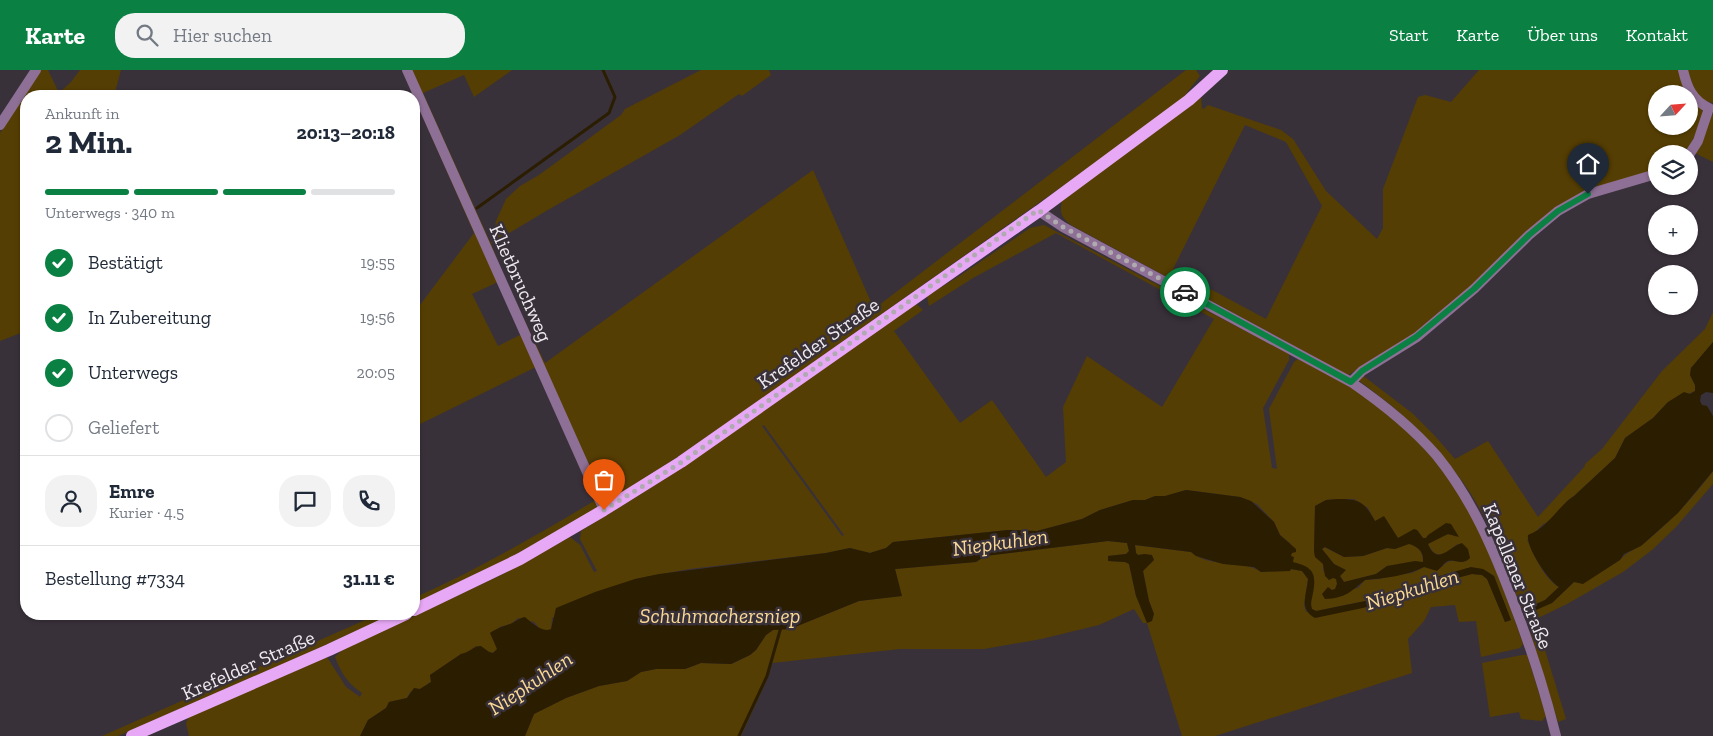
<!DOCTYPE html>
<html lang="de">
<head>
<meta charset="utf-8">
<style>
	:root { --surface:#fff; --page:#f2f2f3; --text:#1f2937; --muted:#747a83; --line:#e0e1e3; --accent:#0b8043 }
	body { margin:0; font-family:"Zilla Slab",serif; background:var(--page); color:var(--text); height:100vh; display:flex; flex-direction:column; font-size:19px; white-space:nowrap }
	* { box-sizing:border-box; margin:0 }
	p { font-size:16px; color:var(--muted) }
	.icon { flex:none; width:28px; height:28px; fill:none; stroke:currentColor; stroke-width:2; stroke-linecap:round; stroke-linejoin:round }
	.map { position:relative; flex:1; overflow:hidden }
	.side { position:absolute; left:20px; top:20px; width:400px; height:530px; display:flex; flex-direction:column; background:var(--surface); border-radius:20px; box-shadow:0 1px 4px #0004 }
	.side>* { flex:none }
	.needle { width:32px; rotate:64deg }
	.controls { position:absolute; left:1648px; top:15px; display:grid; gap:10px }
	.controls a { display:grid; place-items:center; width:50px; height:50px; border-radius:50%; background:var(--surface); box-shadow:0 1px 4px #0004; font-size:25px }
	.pin { position:absolute; display:grid; place-items:center; width:42px; height:42px; color:#fff; margin:-51px -21px; border-radius:50% 50% 50% 0; rotate:-45deg; box-shadow:0 0 5px #0007 }
	.pin .icon { rotate:45deg }
	.courier { position:absolute; display:grid; place-items:center; width:50px; height:50px; margin:-25px; border:4px solid #0b8043; border-radius:50%; background:#fff; color:#222; box-shadow:0 1px 6px #0007 }
	.overview em { font-style:normal; font-weight:700 }
	.overview div { display:flex; flex-direction:column-reverse }
	.overview { display:flex; align-items:center; justify-content:space-between; height:85px; padding:0 25px }
	h1 { font-size:32px; font-weight:700; line-height:38px }
	.bar { display:grid; grid-template-columns:repeat(4,1fr); gap:8px 5px; align-content:center; height:60px; padding:0 25px }
	.bar i { height:6px; border-radius:4px; background:var(--line) }
	.bar .current { background:var(--accent) }
	.bar p { grid-column:span 4 }
	.line { display:flex; align-items:center; gap:12px; padding:0 25px; border-top:1px solid var(--line) }
	.line div { flex:1 }
	.round { display:grid; place-items:center; flex:none; width:52px; height:52px; border-radius:20px; background:var(--page) }
	ol { padding:0 25px; list-style:none }
	li { display:flex; align-items:center; gap:15px; height:55px }
	li p { margin-inline-start:auto }
	li .icon { padding:5px; border-radius:50%; background:var(--accent); color:#fff; stroke-width:4 }
	li:last-child { color:var(--muted) }
	li i { width:28px; height:28px; border:2px solid var(--line); border-radius:50% }
	header { display:flex; align-items:center; gap:30px; box-sizing:border-box; height:70px; padding:0 25px; background:var(--accent); color:#fff }
	header strong { font-size:24px }
	nav { display:flex; gap:28px; margin-inline-start:auto; font-size:18px }
	.search { width:350px; height:45px; background:var(--page); display:flex; align-items:center; gap:12px; box-sizing:border-box; padding:0 18px; border-radius:20px; color:var(--muted); font-size:19px }
	.map>svg:first-child { display:block }
	.green { fill:#553e03; fill-rule:evenodd }
	.water { fill:#2b1d00; fill-rule:evenodd }
	.lines { fill:none; stroke-linecap:round; stroke-linejoin:round }
	.stream { stroke:#2b1d00; stroke-width:3 }
	.minor { stroke:#8e6f95; stroke-width:10 }
	.major { stroke:#e7a8f5; stroke-width:12 }
	.done { stroke:#afa9b0; stroke-width:5; stroke-dasharray:0 9 }
	.route { stroke:#0b8043; stroke-width:6 }
	.labels { text-anchor:middle; dominant-baseline:central; stroke-width:5; stroke-linejoin:round; paint-order:stroke }
	.street-label { font-size:20px; fill:#efeaf0; stroke:#39313a }
	.water-label { font-size:21px; font-style:italic; fill:#fad994; stroke:#39313a }
</style>
</head>
<body>
<header>
<strong>Karte</strong>
<div class="search"><svg class="icon" aria-label="search" viewBox="0 0 24 24"><circle cx="10" cy="10" r="6"/><path d="M15 15l6 6"/></svg>Hier suchen</div>
<nav><a>Start</a><a>Karte</a><a>Über uns</a><a>Kontakt</a></nav>
</header>
<div class="map">
<svg width="1713" height="666" viewBox="0 0 1713 666">
	<rect width="100%" height="100%" fill="#39313a"/>
	<path class="green" d="M39,0H48L59,23L71,12L80,0H121L114,26H26V261L0,271V63Z
		M402,0L498,212L472,224L498,276L522,264L599,437L493,498L414,534V528C476,500 536,466 594,431L536,297L414,357V243L474,163Z
		M410,0H512L474,27L464,5L423,23L491,174L496,151L506,129L520,116L539,105L621,45L625,39L701,0H769L771,5L742,26L739,24L680,65L546,141L491,174L500,196Z
		M1186,0H1196L1200,6L1182,29L1167,42L770,323L676,388L612,429L602,427L518,237L545,293L813,100L874,239Z
		M1479,0H1680L1687,24H1656V56H1689V28L1702,37L1703,48L1686,84H1656V100L1582,124L1414,265L1348,305L1071,155C1062,148 1059,143 1062,131L1201,26L1202,38L1204,39L1208,35L1281,60L1293,69L1326,121L1377,169L1383,158V119L1418,27L1425,25L1451,32ZM1245,55L1286,72L1322,136L1266,249L1173,199Z
		M1686,0H1713V33L1700,30Z
		M1713,43V92L1693,82Z
		M1044,155L1289,284V290L1263,338L1272,398L1277,399L1269,339L1294,292L1298,289C1326,304 1357,318 1382,339C1413,365 1443,395 1463,430C1488,475 1506,525 1523,574L1520,578L1481,587L1476,551L1459,552L1455,535L1431,537L1424,551L1408,569L1412,603L1215,666H1182L1147,553H1143L1134,539L1099,555L1041,569L984,579H900L772,593L768,607L741,666H525L534,644L566,628L599,616L627,611L641,602L656,599H685L701,593L732,594L750,585L756,580L766,565L773,560L790,559L859,531L901,526L895,499L976,492L985,486L1108,471L1127,473L1129,481L1126,484L1108,486L1109,491L1126,492L1129,494L1136,526L1154,544L1149,531L1143,501L1146,496L1145,484L1138,485L1136,483L1135,475L1191,482C1211,499 1242,489 1261,502L1291,499L1302,501L1308,509L1304,535L1306,542L1396,531L1438,513L1472,504L1482,505L1487,509L1505,552L1511,550L1494,506L1483,499L1395,525L1316,541L1312,539L1310,534L1314,508L1292,492L1291,486V474L1280,465L1274,452L1257,434L1240,427L1186,420L1165,426H1155L1145,430H1133L1100,440L1082,449L1037,461L1008,460L893,472L886,478L870,483L850,478L826,483L689,499L635,509L552,548L551,560L548,561H542L534,552L518,548L511,554L499,557L497,580L492,583L476,576L467,583L461,584L430,605L431,612L420,619L410,622L407,628L389,632L386,638L368,650L360,666H189L186,653L189,647L327,587L346,617L360,627L362,623C348,614 341,603 335,587L342,580L497,507L570,467L580,475L594,502L597,501L580,469L581,461L668,407L915,233L923,240L894,261L960,353L992,330L1046,407L1066,392L1063,337L1087,286L1162,337L1214,249L1056,163L973,208L929,236L927,226L961,205L1030,158ZM764,355L844,465L842,466L762,356ZM1338,429H1354L1368,438L1375,451L1398,468L1417,460L1423,468H1426L1450,454L1456,467C1448,460 1436,468 1428,474C1436,491 1446,484 1457,474L1467,491C1457,493 1449,487 1442,497H1424L1412,503L1394,505L1380,509L1365,510L1358,518L1322,524L1335,520L1337,514V509L1323,501V494L1314,482L1315,436L1326,430Z
		M1713,242V272L1691,298L1690,305L1695,315V321L1668,332L1653,348L1625,368L1615,388L1574,426L1567,431L1552,449L1542,455L1527,470C1535,486 1543,508 1559,517L1545,530L1532,536L1552,533L1574,512L1620,490C1627,481 1639,478 1648,470C1674,448 1693,428 1713,401V414L1676,457L1652,480L1623,502L1567,534L1536,549L1525,547C1509,506 1495,462 1471,424C1441,378 1403,342 1358,310L1362,305L1412,343L1434,365L1455,389L1488,371L1538,447L1585,396V394L1602,379L1662,301L1705,259Z
		M1409,473C1419,477 1423,482 1423,492L1387,496L1376,504L1344,512L1340,506L1345,500L1334,494L1322,479L1324,477L1344,487L1363,486L1387,478L1395,479Z
		M379,544H393L306,584L118,666H102Z
		M1537,554L1566,649L1558,652L1530,561Z
		M1522,585H1527L1546,646L1542,651L1521,649L1519,642L1490,647L1482,593Z"/>
	<path class="water" d="M1713,272V323L1706,322L1701,325L1700,331L1702,335L1707,336L1713,346V401L1678,443L1641,476L1624,484L1620,490L1583,514L1574,512L1552,533L1534,541L1532,536L1545,530L1559,517C1549,511 1526,478 1528,465C1548,458 1557,437 1574,426L1615,388L1625,368L1653,348L1668,332L1684,322L1690,324L1695,321V315L1690,305L1691,298Z
		M1186,420L1240,427L1251,431L1274,452L1280,465L1296,479V482L1292,483L1291,486L1294,487L1293,492C1312,497 1317,502 1313,523C1312,529 1310,533 1312,539L1316,541L1395,525L1436,507L1471,497L1483,499L1494,506L1511,550L1505,552L1487,509L1482,505L1472,504L1438,513L1396,531L1315,548C1298,539 1307,524 1308,509L1302,501L1291,499L1290,501L1261,502L1254,497L1223,494L1196,486L1191,482L1135,475L1136,483L1138,485L1145,484L1152,485L1154,490L1143,501L1149,531L1154,544L1152,551L1147,553L1136,526L1129,494L1125,492L1108,491V486L1126,484L1129,481L1127,473L1108,471L985,486L976,492L895,499L902,526L859,531L790,559L773,560L766,565L756,580L750,585L731,594L701,593L685,599H656L641,602L627,611L599,616L566,628L534,644L525,666H360L368,650L386,638L389,632L407,628L414,618L420,619L431,612L430,605L461,584C469,583 473,576 481,576L489,582L493,583L497,579L490,563C497,558 502,557 510,554C515,552 519,548 525,547C532,553 542,563 551,559L556,538L595,522L635,509L659,504L826,483L850,478L870,483L886,478L893,472L1008,460L1037,461L1082,449L1100,440L1133,430H1145L1155,426H1165Z
		M1338,429C1360,429 1364,432 1375,451L1384,446L1398,468L1414,459L1417,460L1423,468H1426L1428,465L1446,453L1451,454L1459,467L1448,464L1428,474C1437,497 1450,476 1462,473L1468,479L1470,488C1461,497 1454,487 1446,492C1443,494 1441,498 1437,501L1424,497C1407,506 1384,508 1365,510C1350,522 1346,528 1325,529L1322,524L1328,517L1332,520L1335,519L1337,514L1336,509L1333,508L1329,510L1325,506L1323,494L1315,487L1314,482L1315,436L1326,430ZM1409,474C1419,477 1424,482 1423,492L1415,491L1387,496L1376,504L1344,512L1340,506L1346,500L1334,494L1322,479L1325,477L1344,487L1363,486L1387,478L1395,479Z"/>
	<g class="lines">
		<path class="stream" d="M477,138L609,43L615,27L603,0
			M739,666L767,606L781,557"/>
		<path class="minor" d="M407,0L604,440
			M1683,0C1687,17 1692,30 1709,38L1698,71L1689,85
			M0,55L36,0
			M1039,141L1063,157L1351,312C1383,334 1412,357 1437,386C1471,428 1492,476 1511,526C1529,572 1544,618 1556,666
			M1351,312L1362,301L1417,267L1474,219L1529,165L1558,141L1588,124L1656,104"/>
		<path class="major" d="M414,540L520,489L604,440L681,392L1039,141L1189,30L1222,0
			M132,666L329,580L406,544"/>
	</g>
	<g class="lines">
		<path class="done" d="M604,440L682,392L1038,140L1063,157L1185,222"/>
		<path class="route" d="M1185,222L1351,312L1362,301L1416,267L1474,219L1529,165L1558,141L1588,124"/>
	</g>
	<g class="labels">
		<g class="street-label">
			<text transform="translate(521 213) rotate(66)">Klietbruchweg</text>
			<text transform="translate(818 273) rotate(-35)">Krefelder Straße</text>
			<text transform="translate(1518 506) rotate(68)">Kapellener Straße</text>
			<text transform="translate(248 595) rotate(-24)">Krefelder Straße</text>
		</g>
		<g class="water-label">
			<text transform="translate(1000 472) rotate(-8)">Niepkuhlen</text>
			<text transform="translate(1412 519) rotate(-17)">Niepkuhlen</text>
			<text x="720" y="545">Schuhmachersniep</text>
			<text transform="translate(530 613) rotate(-34)">Niepkuhlen</text>
		</g>
	</g>
</svg>
<div class="controls">
<a><svg class="needle" viewBox="-14 -14 28 28"><path d="M0-13l5 13h-10z" fill="#e53935"/><path d="M0 13l5-13h-10z" fill="#747a83"/></svg></a>
<a><svg class="icon" aria-label="layers" viewBox="0 0 24 24"><path d="M12 4l9 5-9 5-9-5zM3 14l9 5 9-5"/></svg></a>
<a>+</a>
<a>−</a>
</div>
<div class="pin" style="left:604px;top:440px;background:#ea580c"><svg class="icon" aria-label="bag" viewBox="0 0 24 24"><path d="M5 8h14l-1 12H6zM9 8a3 3 0 0 1 6 0"/></svg></div>
<div class="pin" style="left:1588px;top:124px;background:#1f2937"><svg class="icon" aria-label="home" viewBox="0 0 24 24"><path d="M3 11l9-7 9 7M6 9v11h12V9"/></svg></div>
<div class="courier" style="left:1185px;top:222px"><svg class="icon" aria-label="car" viewBox="0 0 24 24"><path d="M5 17H2v-5l4-1 3-4h7l3 4 3 1v5h-3M9 17h6M6 11h13"/><circle cx="7" cy="17" r="2"/><circle cx="17" cy="17" r="2"/></svg></div>
<section class="side">
<div class="overview"><div><h1>2 Min.</h1><p>Ankunft in</p></div><em>20:13–20:18</em></div>
<div class="bar"><i class="current"></i><i class="current"></i><i class="current"></i><i></i><p>Unterwegs · 340 m</p></div>
<ol>
<li><svg class="icon" aria-label="check" viewBox="0 0 24 24"><path d="M5 12l5 5 9-10"/></svg>Bestätigt<p>19:55</p></li>
<li><svg class="icon" aria-label="check" viewBox="0 0 24 24"><path d="M5 12l5 5 9-10"/></svg>In Zubereitung<p>19:56</p></li>
<li><svg class="icon" aria-label="check" viewBox="0 0 24 24"><path d="M5 12l5 5 9-10"/></svg>Unterwegs<p>20:05</p></li>
<li><i></i>Geliefert</li>
</ol>
<div class="line" style="height:90px"><a class="round"><svg class="icon" aria-label="person" viewBox="0 0 24 24"><circle cx="12" cy="8" r="4"/><path d="M4 21q1-7 8-7t8 7"/></svg></a><div><b>Emre</b><p>Kurier · 4.5</p></div><a class="round"><svg class="icon" aria-label="chat" viewBox="0 0 24 24"><path d="M4 5h16v11H9l-5 4z"/></svg></a><a class="round"><svg class="icon" aria-label="phone" viewBox="0 0 24 24"><path d="M5 4h4l2 5-3 2q2 4 5 5l2-3 5 2v4C11 20 4 13 5 4z"/></svg></a></div>
<div class="line" style="height:65px"><div>Bestellung #7334</div><b>31.11 €</b></div>
</section>
</div>
</body>
</html>
